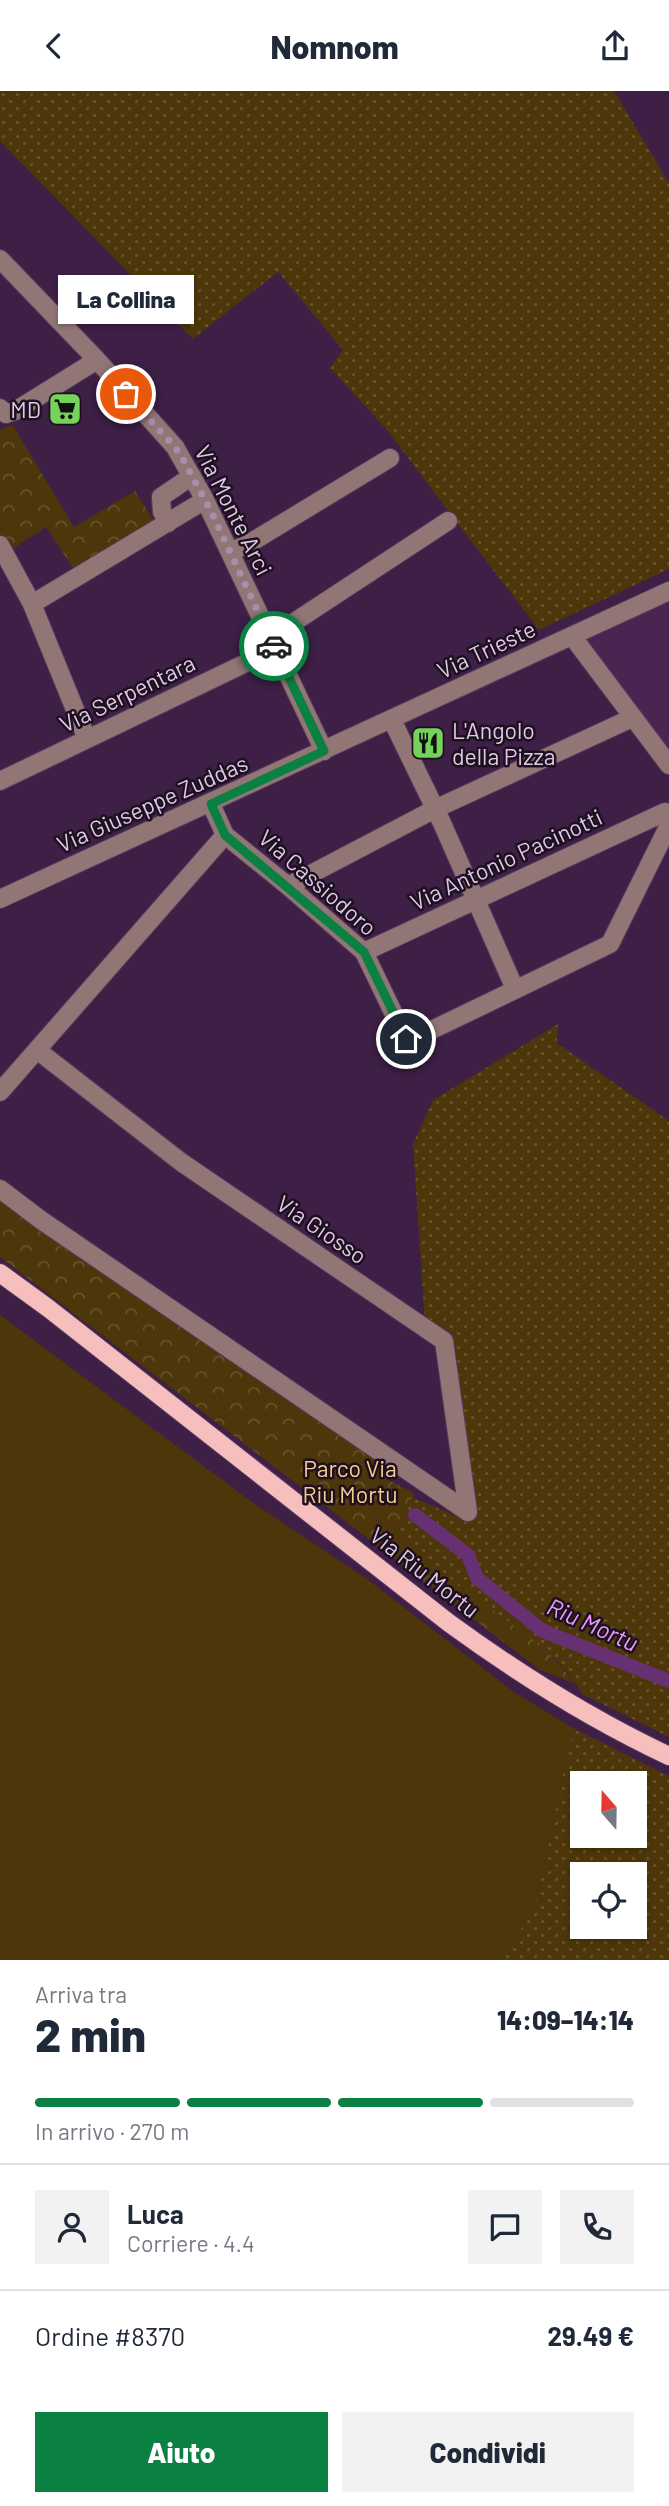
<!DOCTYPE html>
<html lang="it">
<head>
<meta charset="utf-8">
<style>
	:root { --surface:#fff; --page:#f2f2f3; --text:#1f2937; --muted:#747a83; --line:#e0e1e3; --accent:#0b8043 }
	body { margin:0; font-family:Barlow,sans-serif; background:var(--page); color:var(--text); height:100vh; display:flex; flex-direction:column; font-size:26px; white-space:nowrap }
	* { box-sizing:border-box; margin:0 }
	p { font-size:23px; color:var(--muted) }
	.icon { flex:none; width:38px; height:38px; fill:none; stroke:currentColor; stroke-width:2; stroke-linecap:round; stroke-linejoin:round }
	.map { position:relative; height:1869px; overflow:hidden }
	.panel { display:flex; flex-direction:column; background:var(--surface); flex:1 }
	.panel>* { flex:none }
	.needle { width:46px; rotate:340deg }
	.buttons { position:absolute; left:570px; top:1680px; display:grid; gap:14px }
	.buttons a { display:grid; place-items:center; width:77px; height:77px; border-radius:0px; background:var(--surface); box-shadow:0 2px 5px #0004; font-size:35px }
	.pin { position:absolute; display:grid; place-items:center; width:60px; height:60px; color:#fff; margin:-30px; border:4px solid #fff; border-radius:50%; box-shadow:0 2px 7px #0007 }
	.courier { position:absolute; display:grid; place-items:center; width:70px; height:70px; margin:-35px; border:5px solid #0b8043; border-radius:50%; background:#fff; color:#222; box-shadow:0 2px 9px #0007 }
	.bubble { position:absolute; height:49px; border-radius:0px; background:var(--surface); box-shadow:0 2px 5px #0004; font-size:23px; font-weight:800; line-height:49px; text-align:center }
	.head em { font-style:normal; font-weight:800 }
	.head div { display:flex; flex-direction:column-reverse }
	.head { display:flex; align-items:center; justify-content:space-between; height:119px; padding:0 35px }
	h1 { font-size:46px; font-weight:800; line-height:52px }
	.bar { display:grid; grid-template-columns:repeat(4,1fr); gap:10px 7px; align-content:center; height:84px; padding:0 35px }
	.bar i { height:9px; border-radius:5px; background:var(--line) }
	.bar .active { background:var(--accent) }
	.bar p { grid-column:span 4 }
	.line { display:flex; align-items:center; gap:18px; padding:0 35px; border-top:2px solid var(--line) }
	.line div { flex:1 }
	.round { display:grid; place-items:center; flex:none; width:74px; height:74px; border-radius:0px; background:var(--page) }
	.action { display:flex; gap:14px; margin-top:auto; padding:14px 35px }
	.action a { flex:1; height:80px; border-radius:0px; background:var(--accent); color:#fff; font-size:28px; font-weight:800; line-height:80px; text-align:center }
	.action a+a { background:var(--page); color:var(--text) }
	header { display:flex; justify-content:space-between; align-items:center; height:91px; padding:0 35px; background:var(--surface); font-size:32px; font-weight:800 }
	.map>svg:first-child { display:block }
	.built { fill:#492552 }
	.grass { fill:url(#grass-dots); fill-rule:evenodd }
	.park { fill:url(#park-crowns) }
	.pitch { fill:#4d3609 }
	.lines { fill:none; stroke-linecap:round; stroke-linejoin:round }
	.canal { stroke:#663073; stroke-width:14 }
	.minor-casing { stroke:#583b5f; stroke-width:20 }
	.major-casing { stroke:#583b5f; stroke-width:20 }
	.minor { stroke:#927676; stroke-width:18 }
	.major { stroke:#f7bebe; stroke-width:18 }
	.done { stroke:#a68fac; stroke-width:7; stroke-dasharray:0 12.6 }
	.route { stroke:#0b8043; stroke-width:9 }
	.labels { text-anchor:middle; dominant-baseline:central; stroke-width:5; stroke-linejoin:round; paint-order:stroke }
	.poi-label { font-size:23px; fill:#decbe3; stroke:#1e1021; text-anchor:end }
	.street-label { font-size:23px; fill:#decbe3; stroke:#1e1021 }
	.park-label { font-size:23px; fill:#f5ce8f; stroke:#1e1021 }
	.water-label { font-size:24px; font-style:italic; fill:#e89dfc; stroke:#1e1021 }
</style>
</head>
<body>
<header><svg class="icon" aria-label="back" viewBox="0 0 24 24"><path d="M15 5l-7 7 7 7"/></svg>Nomnom<svg class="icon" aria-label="share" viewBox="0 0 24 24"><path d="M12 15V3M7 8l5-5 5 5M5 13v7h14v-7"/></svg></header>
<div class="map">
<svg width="669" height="1869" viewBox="0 0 669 1869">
	<defs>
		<pattern id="grass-dots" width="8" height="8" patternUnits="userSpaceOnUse" patternTransform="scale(1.75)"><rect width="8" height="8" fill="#4d3609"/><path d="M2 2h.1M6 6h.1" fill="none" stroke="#66522d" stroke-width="1.8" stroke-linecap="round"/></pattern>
		<pattern id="park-crowns" width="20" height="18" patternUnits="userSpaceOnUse" patternTransform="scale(1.75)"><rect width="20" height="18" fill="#4d3609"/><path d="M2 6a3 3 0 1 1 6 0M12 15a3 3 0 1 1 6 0" fill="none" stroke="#66522d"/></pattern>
	</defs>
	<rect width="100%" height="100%" fill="#3e1f46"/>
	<path class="built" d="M669,503V680L572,545Z"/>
	<path class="grass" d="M0,0H614L669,92V478L539,539L386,338L330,277L343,259L278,181L193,248L0,50Z
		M558,933L557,952L669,1030V1646L582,1603C555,1553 499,1529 457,1494C437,1478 418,1457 399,1439L412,1406L463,1428L473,1423L451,1249L425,1232L413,1053L433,1009Z
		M573,1637L669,1685V1869H498L534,1820ZM583,1692H635V1745H583ZM583,1783H635V1836H583Z"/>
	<path class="park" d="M12,333L74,436L135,400L154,430L75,480L46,436L9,460L0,444V339Z
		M0,1096L392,1379L386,1388L414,1402L399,1439L457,1494L544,1556L576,1593L540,1579L0,1166Z"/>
	<path class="pitch" d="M0,1224L256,1414L367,1488L514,1601L573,1637L534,1820L498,1869H0Z"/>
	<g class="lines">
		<path class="canal" d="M415,1424L468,1464L477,1487L543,1540L669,1590"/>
		<defs>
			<path id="minor" d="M0,168L97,269L175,356L205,409L324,660
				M0,317L6,323L15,320L97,269
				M168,432L162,421L161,406L192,385
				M0,454L32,513L87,648
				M230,461L250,452L390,367
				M32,513L205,409
				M572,545L669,674
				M270,547L448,430
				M392,629L442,732L515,898
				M0,690L275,558
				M211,713L225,744L288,795L364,861L406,948L411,949L610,853L669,734
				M288,795L435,718L632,627
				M0,808L669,500
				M364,861L665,721L669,722
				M37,959L181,1071L444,1250L468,1421
				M0,1001L225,744
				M0,1098L41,1129L468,1421"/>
			<path id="major" d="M0,1182L48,1217L449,1532C519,1583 590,1628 669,1665"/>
		</defs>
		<use href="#minor" class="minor-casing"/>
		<use href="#major" class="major-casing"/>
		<use href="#minor" class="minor"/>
		<use href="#major" class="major"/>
	</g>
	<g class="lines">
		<path class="done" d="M126,303L175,356L185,372L211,420L274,555"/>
		<path class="route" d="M274,555L324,660L211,713L225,744L364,861L406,948"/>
	</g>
	<defs>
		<symbol id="supermarket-square" viewBox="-11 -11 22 22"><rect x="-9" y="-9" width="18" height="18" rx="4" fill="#75d25a" stroke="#1e1021"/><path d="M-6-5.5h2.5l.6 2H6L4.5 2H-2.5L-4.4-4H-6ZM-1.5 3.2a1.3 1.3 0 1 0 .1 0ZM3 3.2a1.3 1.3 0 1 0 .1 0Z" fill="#111"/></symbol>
		<symbol id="restaurant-square" viewBox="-11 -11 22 22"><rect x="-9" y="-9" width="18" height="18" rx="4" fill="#75d25a" stroke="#1e1021"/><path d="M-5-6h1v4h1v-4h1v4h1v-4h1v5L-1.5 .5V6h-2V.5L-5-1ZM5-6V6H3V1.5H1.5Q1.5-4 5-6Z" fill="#111"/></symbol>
	</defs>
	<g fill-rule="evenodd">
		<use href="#supermarket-square" x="46" y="299" width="38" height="38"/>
		<use href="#restaurant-square" x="409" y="633" width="38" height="38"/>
	</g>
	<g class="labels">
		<g class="poi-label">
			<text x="41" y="318">MD</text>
			<text x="452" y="639" text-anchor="start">L'Angolo<tspan x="452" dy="26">della Pizza</tspan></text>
		</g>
		<g class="street-label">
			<text transform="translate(234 419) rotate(63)">Via Monte Arci</text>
			<text transform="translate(486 558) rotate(-25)">Via Trieste</text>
			<text transform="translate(127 602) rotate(-26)">Via Serpentara</text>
			<text transform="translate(152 712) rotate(-24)">Via Giuseppe Zuddas</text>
			<text transform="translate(506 768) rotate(-25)">Via Antonio Pacinotti</text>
			<text transform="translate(318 791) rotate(41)">Via Cassiodoro</text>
			<text transform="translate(322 1138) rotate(34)">Via Giosso</text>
			<text transform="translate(425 1481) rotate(38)">Via Riu Mortu</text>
		</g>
		<g class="park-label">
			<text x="350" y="1377">Parco Via<tspan x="350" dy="26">Riu Mortu</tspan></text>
		</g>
		<g class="water-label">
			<text transform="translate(593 1533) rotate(24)">Riu Mortu</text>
		</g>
	</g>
</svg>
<div class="buttons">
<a><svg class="needle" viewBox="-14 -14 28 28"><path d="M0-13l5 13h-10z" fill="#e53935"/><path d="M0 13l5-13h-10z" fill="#747a83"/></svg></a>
<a><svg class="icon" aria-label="locate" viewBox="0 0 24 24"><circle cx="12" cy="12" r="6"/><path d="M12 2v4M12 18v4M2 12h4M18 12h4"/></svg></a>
</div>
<div class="pin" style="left:126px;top:303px;background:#ea580c"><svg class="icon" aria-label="bag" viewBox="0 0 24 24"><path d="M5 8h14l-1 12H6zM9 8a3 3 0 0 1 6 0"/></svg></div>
<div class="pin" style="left:406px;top:948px;background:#1f2937"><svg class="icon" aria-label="home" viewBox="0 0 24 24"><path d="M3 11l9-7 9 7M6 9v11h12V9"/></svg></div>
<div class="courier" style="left:274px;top:555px"><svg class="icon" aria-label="car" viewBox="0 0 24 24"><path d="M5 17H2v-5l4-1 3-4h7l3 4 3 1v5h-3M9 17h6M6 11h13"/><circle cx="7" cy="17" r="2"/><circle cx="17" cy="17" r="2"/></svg></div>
<div class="bubble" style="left:58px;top:184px;width:136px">La Collina</div>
</div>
<section class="panel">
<div class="head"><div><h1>2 min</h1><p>Arriva tra</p></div><em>14:09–14:14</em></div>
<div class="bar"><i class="active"></i><i class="active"></i><i class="active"></i><i></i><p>In arrivo · 270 m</p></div>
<div class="line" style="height:126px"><a class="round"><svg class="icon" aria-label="person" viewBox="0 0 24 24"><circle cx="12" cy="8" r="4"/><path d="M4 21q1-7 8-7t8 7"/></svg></a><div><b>Luca</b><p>Corriere · 4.4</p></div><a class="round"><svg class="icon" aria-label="chat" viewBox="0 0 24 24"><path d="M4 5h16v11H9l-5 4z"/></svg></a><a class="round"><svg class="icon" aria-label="phone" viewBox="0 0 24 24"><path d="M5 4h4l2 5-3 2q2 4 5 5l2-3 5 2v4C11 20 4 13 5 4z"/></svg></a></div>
<div class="line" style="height:91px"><div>Ordine #8370</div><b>29.49 €</b></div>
<div class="action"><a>Aiuto</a><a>Condividi</a></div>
</section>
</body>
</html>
